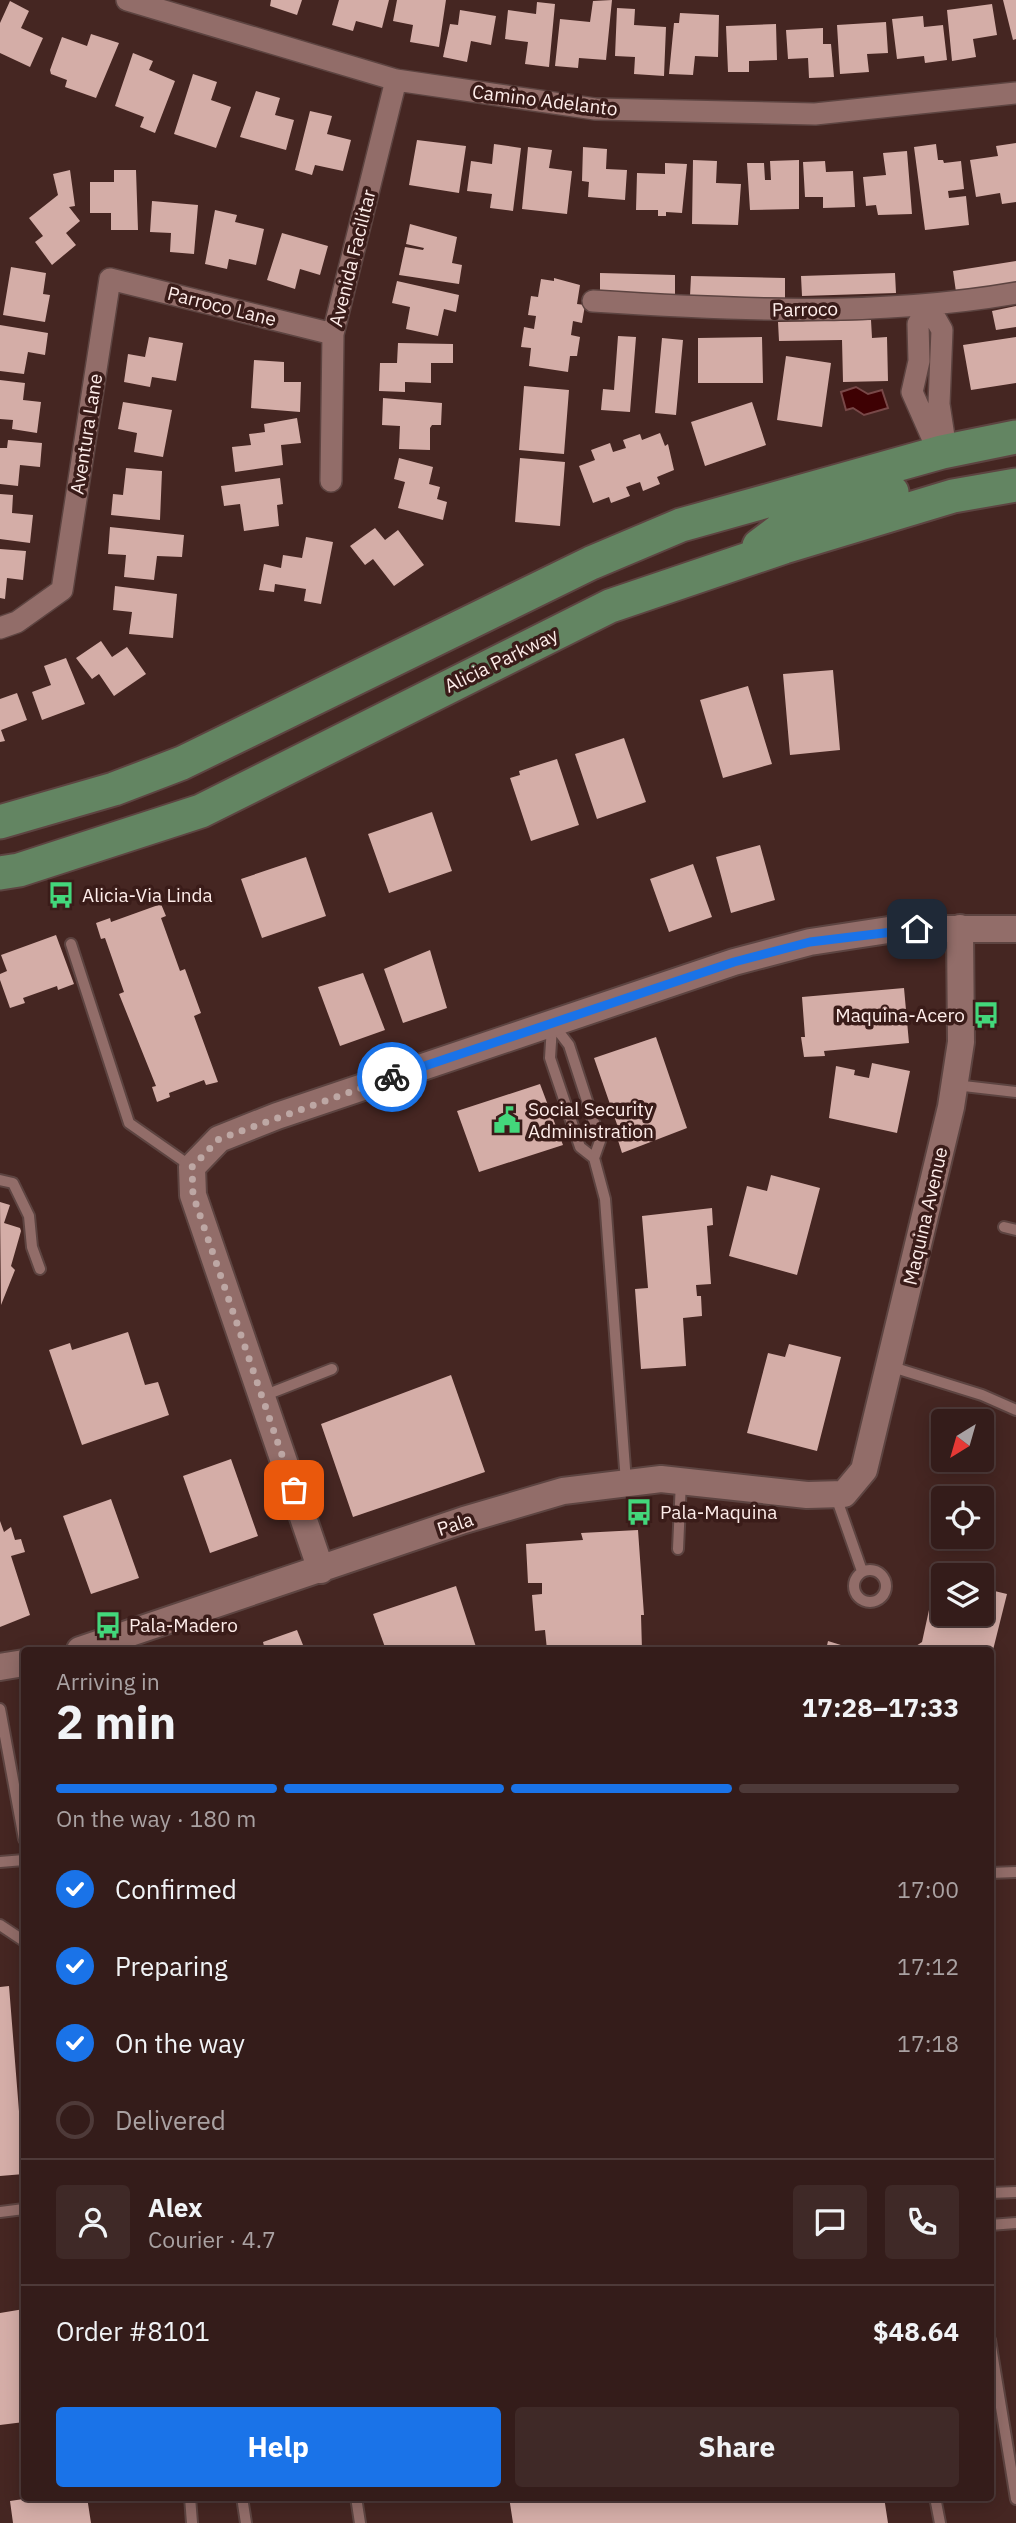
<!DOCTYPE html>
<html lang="en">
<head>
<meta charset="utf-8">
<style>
	:root { --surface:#341c1a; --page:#3f2927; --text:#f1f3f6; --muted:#a9a1a2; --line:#4e3a39; --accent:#1a73e8 }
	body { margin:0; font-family:"IBM Plex Sans",sans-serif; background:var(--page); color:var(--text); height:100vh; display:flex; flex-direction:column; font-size:26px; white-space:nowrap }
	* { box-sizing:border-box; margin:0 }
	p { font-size:23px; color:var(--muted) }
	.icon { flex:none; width:38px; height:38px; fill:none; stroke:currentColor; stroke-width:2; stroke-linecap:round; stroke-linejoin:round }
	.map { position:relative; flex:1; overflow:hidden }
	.drawer { position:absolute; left:21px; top:1647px; width:973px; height:854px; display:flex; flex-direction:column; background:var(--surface); border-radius:7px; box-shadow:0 4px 18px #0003,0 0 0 2px var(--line) }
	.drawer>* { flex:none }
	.needle { width:46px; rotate:217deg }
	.controls { position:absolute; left:931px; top:1409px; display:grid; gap:14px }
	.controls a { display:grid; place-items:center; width:63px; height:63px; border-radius:7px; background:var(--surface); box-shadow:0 4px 18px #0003,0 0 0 2px var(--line); font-size:35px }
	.pin { position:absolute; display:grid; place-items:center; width:60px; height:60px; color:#fff; margin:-30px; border-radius:14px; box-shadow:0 4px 10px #0006 }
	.courier { position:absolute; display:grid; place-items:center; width:70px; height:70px; margin:-35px; border:5px solid #1a73e8; border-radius:50%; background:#fff; color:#222; box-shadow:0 2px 9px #0007 }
	.headline em { font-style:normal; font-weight:800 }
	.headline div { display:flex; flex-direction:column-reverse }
	.headline { display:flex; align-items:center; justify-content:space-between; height:119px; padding:0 35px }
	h1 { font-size:46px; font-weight:800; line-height:52px }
	.bar { display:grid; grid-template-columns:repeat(4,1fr); gap:10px 7px; align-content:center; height:84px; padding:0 35px }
	.bar i { height:9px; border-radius:5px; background:var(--line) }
	.bar .active { background:var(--accent) }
	.bar p { grid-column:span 4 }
	.line { display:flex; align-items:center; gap:18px; padding:0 35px; border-top:2px solid var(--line) }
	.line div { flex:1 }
	.round { display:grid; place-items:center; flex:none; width:74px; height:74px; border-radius:7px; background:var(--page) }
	ol { padding:0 35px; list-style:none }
	li { display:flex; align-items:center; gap:21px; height:77px }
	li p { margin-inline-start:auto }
	li .icon { padding:7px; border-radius:50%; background:var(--accent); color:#fff; stroke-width:4 }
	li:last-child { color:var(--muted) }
	li i { width:38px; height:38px; border:4px solid var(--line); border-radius:50% }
	.action { display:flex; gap:14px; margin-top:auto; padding:14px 35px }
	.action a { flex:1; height:80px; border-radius:7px; background:var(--accent); color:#fff; font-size:28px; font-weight:800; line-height:80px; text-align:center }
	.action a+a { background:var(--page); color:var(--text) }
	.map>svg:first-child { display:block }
	.water { fill:#3e0103; stroke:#784848; stroke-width:2 }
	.building { fill:#d4ada7 }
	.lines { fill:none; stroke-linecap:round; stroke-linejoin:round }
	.service-casing { stroke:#5d4441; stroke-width:14 }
	.minor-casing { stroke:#5d4441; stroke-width:24 }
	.tertiary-casing { stroke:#5d4441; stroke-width:30 }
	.primary-casing { stroke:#5d4441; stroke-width:37 }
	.service { stroke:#926d69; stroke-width:10 }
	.minor { stroke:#926d69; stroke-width:21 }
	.tertiary { stroke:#926d69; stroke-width:26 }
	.primary { stroke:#638562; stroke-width:33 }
	.done { stroke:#bda7a4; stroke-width:7; stroke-dasharray:0 12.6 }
	.route { stroke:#1a73e8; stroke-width:9 }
	.labels { text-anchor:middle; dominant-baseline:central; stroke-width:7; stroke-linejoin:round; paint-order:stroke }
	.street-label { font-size:19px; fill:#feedea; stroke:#3a1c19 }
	.poi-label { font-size:19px; fill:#feedea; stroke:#3a1c19; text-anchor:start }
</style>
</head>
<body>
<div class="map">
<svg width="1016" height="2523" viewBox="0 0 1016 2523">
	<rect width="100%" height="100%" fill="#452622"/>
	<path class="water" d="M856,387L868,394L882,390L888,408L864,415L853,408L846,410L841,392Z"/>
	<path class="building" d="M271,0H302L297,15L270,6Z
		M339,0H389L382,28L356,21L353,31L332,25Z
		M397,0H446L439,47L410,42L413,25L393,21Z
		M612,0L606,60L579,58L578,68L555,66L560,19L590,22L593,1Z
		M1003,0H1016V39L1013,40Z
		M10,1L29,11L21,28L43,38L30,67L0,53V23Z
		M537,2L555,4L549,67L525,64L528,42L505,39L508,10L536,14Z
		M992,4L997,35L973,39L976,57L952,61L947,10Z
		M617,8L635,9L634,25L666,27L664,76L634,74L635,57L615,56Z
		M460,10L496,16L491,45L471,41L467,62L443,57L450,24L458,25Z
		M680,13L719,15L718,57L695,56L693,75L669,74L674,23H679Z
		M923,16L924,27L943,25L947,60L925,63L924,56L897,59L892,19Z
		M886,22L888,53L867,54L869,72L840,74L837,25Z
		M776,24L777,60L749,61V72H728L726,26Z
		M823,28V44H831L834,77L809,78L808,58L788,59L786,30Z
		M91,34L119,43L96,98L65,87L67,80L51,74L50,70L62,37L87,46Z
		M133,53L153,61L149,70L175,81L155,133L140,127L144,117L115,106Z
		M193,74L217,82L211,100L231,107L216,148L174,134Z
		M256,91L280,98L275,115L294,120L286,150L240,137Z
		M310,111L332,116L327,134L351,140L343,171L315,165L312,175L295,170Z
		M417,140L466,146L459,193L409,185Z
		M1016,143V202L1002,204L1000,193L976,197L970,160L998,156L996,146Z
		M494,144L521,148L513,211L490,208L492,194L467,191L471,161L492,164Z
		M936,144L938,160H943L944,163L961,161L964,189L948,191L949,198L966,196L969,225L925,230L914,147Z
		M528,147L552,150L549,168L572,171L567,214L522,209Z
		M583,147L607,149L606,169L627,170L625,200L588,197L589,182L582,181Z
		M907,151L912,214L878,215L876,205L866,206L863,177L886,175L883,153Z
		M693,160L717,161L716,183L741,184L738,225L692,224Z
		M799,160V209L750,210L747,163H764L765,180H771L770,161Z
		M825,161L826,172L853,171L855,207L823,208V197H805L803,162Z
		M665,163L687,164L682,213L666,212V216H658V210H636L637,173L665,174Z
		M70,170L75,206L69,207L80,221L66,233L76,245L52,265L35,242L43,236L29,218L58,195L53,174Z
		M114,170H136L138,230H111V213H90V182H114Z
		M152,201L198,205L194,254L170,252L171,233L150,232Z
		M215,210L237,215L235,222L264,229L256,265L229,259L227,269L205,264Z
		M410,224L457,237L452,263L462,265L459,284L399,275L405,247L423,250L424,248L406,244Z
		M282,233L328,246L320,275L300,269L295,289L267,280Z
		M1016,261V283L956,292L953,271Z
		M11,267L46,273L43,294L50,295L45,322L3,315Z
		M600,273L675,275V295L600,294Z
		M895,273L896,293L802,296L801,276Z
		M691,276L785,278V298L690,296Z
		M554,278L580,285L577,304L585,305L582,323L573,321L571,335L580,337L577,356H570L568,372L529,366L531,348L521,347L524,327L534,329L536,316L528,315L531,296L538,297L541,279L554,281Z
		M397,281L459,295L456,312L444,309L438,336L406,329L410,307L392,303Z
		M1016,306V327L996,330L992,311Z
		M871,320L872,338L887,337L888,381L843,382L842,340L779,341L778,322Z
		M0,325L48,333L45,355L28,352L24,374L0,371Z
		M618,336L636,337L630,412L601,410L603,389L614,390Z
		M149,337L183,343L176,381L152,377L150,387L124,382L128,354L145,357Z
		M762,337L763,383H698V338Z
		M1016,337V383L971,390L963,345Z
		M662,338L683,340L676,415L655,413Z
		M398,343L453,344V363H431V383L405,382V392L379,391L380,363H397Z
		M786,356L831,363L822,427L777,420Z
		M254,360L284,362V382H301L300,412L251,408Z
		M0,380L25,383L23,400L41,402L37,433L12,429L13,420L0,419Z
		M524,386L569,390L564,454L519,450Z
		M383,398L442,403L441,425H432L430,428V450L399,449L400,426L382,425Z
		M123,402L172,410L163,457L134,452L137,433L118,429Z
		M752,402L766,445L705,466L691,422Z
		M297,418L301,443L281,445L283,465L235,472L232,447L251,445L249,434L265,432L264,424Z
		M660,433L665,446L668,444L674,470L657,477L660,484L643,491L640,482L626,487L630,496L611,503L609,497L593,503L579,466L595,460L591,450L610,443L613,452L626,448L623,440L640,434L642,440Z
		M8,440L42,443L40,467L20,465L18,486L0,484V448H7Z
		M399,458L433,467L429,484L440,487L437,499L447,502L443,520L398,508L405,482L394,479Z
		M520,458L565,462L560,526L515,522Z
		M126,468L162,471L160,520L111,515L113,494L123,495Z
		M280,478L283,504L277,505L279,526L244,531L240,504L224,506L221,486Z
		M0,494L13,495L12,513L33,515L30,543L0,539Z
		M110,527L184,535L182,557L157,556L154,580L124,577L126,555L108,554Z
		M375,528L385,540L398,530L424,565L394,586L373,559L365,565L350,546Z
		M306,537L333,542L321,604L304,601L306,589L275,584L274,592L259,590L264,564L281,568L283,555L302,558Z
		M0,549L26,551L23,580L7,578L5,599L0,598Z
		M115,586L177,594L173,638L129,634L132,612L113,610Z
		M101,641L112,657L127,647L146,674L114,696L99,674L92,679L76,658Z
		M66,658L85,704L42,720L32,692L51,685L44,666Z
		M833,670L840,750L790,755L783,674Z
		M748,686L772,764L723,778L700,700Z
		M17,693L27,720L1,730L5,741L0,742V699Z
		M624,738L646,802L597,819L575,754Z
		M557,759L579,825L531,841L510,778L520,775L519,771Z
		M432,812L452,871L389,893L368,834Z
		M760,845L775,900L731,913L716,857Z
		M306,857L326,916L262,938L241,879Z
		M693,864L712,917L669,932L650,879Z
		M161,904L166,916L161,918L180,971L185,969L201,1013L194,1016L218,1082L206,1085L204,1080L169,1093L170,1097L157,1102L152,1087L156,1086L119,994L124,992L105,938L101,939L96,923L110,918L111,922Z
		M56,935L74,984L58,990L57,986L23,998L25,1003L10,1008L0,980V974L7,971L1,955Z
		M430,950L447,1008L403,1023L384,969Z
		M363,973L385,1030L340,1046L318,987Z
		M904,988L909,1043L824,1051L825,1056L804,1057L801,1037H805L802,997Z
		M656,1037L687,1128L622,1153L616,1134L620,1133L594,1058Z
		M872,1063L910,1071L897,1133L829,1118L836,1066L855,1070L854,1075L869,1078Z
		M540,1084L563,1145L479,1172L457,1111Z
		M771,1175L820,1188L797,1275L729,1256L747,1186L767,1191Z
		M0,1202L10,1205L4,1223L20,1228L21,1231L11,1266L15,1270L1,1305Z
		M712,1208L713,1225L707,1226L711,1284L696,1285L697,1296H701L702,1316L683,1318L686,1366L641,1369L635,1289L648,1288L642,1216Z
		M128,1332L145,1385L158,1382L169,1415L82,1445L49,1350L70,1343L72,1350Z
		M789,1344L841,1357L817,1451L747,1433L768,1353L785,1357Z
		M451,1375L485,1472L353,1517L321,1424Z
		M231,1459L258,1536L210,1553L183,1476Z
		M111,1499L139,1578L91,1594L63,1516Z
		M0,1521L4,1532L11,1527L15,1540L21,1539L25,1552L11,1556L30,1615L0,1627Z
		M638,1530L644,1615H641L642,1650H547L545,1630L535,1631L532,1595L542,1594V1583H528L526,1544L583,1540L581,1533Z
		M936,1578L943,1580V1614H982V1588L1007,1594L991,1658L990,1650H910L922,1642Z
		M456,1586L477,1650H386L373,1614Z
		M297,1630L305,1650H265L263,1642Z
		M828,1641L857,1650H826Z
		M9,1986L24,2174L0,2176V1987Z
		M24,2309V2422L0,2425V2313Z
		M37,2497H87L91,2523H13L10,2501Z
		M509,2497H884L888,2523H513Z"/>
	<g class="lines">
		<defs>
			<path id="service" d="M71,944L129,1123L192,1167
				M552,1023L569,1045L600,1141L594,1158L605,1199L626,1482
				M552,1026L550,1058L580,1147L594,1158
				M955,1085L1016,1092
				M0,1180L13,1183L29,1216L32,1247L40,1269
				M1004,1227L1016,1230
				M889,1366L982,1395L1016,1410
				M263,1396L332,1369
				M835,1494L862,1571
				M678,1549L681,1481
				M854 1586a16 16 0 1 1 32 0a16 16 0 1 1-32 0Z
				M0,1709L24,1839
				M0,1862L24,1860
				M990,1873L1016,1872
				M0,1925L24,1941
				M990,2193L1016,2192
				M0,2212L24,2209
				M990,2225L1016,2223
				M990,2340L1016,2499
				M190,2497L192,2523
				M242,2497L246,2523
				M356,2497L360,2523
				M935,2497L940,2523"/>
			<path id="minor" d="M127,0L396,80L595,109L815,114L1016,93
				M593,301C734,310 877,317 1016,293
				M929,307L942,330L939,404L945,443L942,452L935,444L912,392L919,361L918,324Z
				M331,481L333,334L396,80
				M0,628L17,622L62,590L110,279L333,334"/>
			<path id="tertiary" d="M321,1570L193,1195L192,1167L219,1139L277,1116L734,962L810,942L895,929H1016
				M80,1650L464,1520L563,1491L661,1479L807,1495L844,1494L864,1470L951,1107L961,1042L960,928
				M0,1667L24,1663"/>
			<path id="primary" d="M759,546L800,515L892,492
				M0,822L114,789L182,763L591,563L681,525L942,452L1016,437
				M0,873L19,870L201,811L610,606L784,547L953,496L1016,485"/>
		</defs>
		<use href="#service" class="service-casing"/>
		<use href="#minor" class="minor-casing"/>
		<use href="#tertiary" class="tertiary-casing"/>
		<use href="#primary" class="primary-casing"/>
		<use href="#service" class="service"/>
		<use href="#minor" class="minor"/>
		<use href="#tertiary" class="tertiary"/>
		<use href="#primary" class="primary"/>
	</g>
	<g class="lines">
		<path class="done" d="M294,1490L193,1195L192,1167L219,1139L392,1077"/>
		<path class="route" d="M392,1077L734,962L810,942L917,929"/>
	</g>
	<defs>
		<symbol id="bus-bare" viewBox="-9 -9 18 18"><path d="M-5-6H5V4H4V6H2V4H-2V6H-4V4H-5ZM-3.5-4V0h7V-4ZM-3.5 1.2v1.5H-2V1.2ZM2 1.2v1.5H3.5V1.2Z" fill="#43d77b" stroke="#3a1c19" stroke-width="2.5" paint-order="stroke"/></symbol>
		<symbol id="civic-bare" viewBox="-9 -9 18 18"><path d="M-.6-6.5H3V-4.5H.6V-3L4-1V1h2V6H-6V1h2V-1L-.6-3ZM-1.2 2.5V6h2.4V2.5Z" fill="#43d77b" stroke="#3a1c19" stroke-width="2.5" paint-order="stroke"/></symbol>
	</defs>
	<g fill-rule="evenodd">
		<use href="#bus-bare" x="42" y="876" width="38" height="38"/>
		<use href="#bus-bare" x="967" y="996" width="38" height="38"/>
		<use href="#civic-bare" x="488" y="1101" width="38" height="38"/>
		<use href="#bus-bare" x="620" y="1493" width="38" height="38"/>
		<use href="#bus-bare" x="89" y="1606" width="38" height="38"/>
	</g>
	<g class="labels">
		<g class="street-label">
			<text transform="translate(545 100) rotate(7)">Camino Adelanto</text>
			<text transform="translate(352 258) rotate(-76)">Avenida Facilitar</text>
			<text transform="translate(222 306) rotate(14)">Parroco Lane</text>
			<text transform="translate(805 309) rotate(-1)">Parroco</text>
			<text transform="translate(86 434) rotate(-81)">Aventura Lane</text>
			<text transform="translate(501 660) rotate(-26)">Alicia Parkway</text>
			<text transform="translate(925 1216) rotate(-77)">Maquina Avenue</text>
			<text transform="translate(455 1524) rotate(-18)">Pala</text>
		</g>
		<g class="poi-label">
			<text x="82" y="895">Alicia-Via Linda</text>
			<text x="965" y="1015" text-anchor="end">Maquina-Acero</text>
			<text x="528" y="1109">Social Security<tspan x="528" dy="22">Administration</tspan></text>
			<text x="660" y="1512">Pala-Maquina</text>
			<text x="129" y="1625">Pala-Madero</text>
		</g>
	</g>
</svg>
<div class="controls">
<a><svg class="needle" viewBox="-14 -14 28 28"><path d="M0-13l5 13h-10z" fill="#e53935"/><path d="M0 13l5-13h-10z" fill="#a9a1a2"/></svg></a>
<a><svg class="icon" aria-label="locate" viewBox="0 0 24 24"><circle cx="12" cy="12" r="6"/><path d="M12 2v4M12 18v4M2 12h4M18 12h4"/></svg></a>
<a><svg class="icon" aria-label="layers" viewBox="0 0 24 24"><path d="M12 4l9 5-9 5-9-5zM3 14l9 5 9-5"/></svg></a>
</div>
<div class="pin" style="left:294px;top:1490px;background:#ea580c"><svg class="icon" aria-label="bag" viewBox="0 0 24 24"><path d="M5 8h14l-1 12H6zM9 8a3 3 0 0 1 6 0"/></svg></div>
<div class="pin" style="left:917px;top:929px;background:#1f2937"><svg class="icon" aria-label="home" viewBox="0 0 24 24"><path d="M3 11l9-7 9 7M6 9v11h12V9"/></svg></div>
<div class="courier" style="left:392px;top:1077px"><svg class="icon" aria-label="bike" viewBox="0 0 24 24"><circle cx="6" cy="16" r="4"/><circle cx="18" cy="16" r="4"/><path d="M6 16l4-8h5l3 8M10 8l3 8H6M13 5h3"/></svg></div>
<section class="drawer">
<div class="headline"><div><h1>2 min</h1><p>Arriving in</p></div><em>17:28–17:33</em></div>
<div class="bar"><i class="active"></i><i class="active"></i><i class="active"></i><i></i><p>On the way · 180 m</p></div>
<ol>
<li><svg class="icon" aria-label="check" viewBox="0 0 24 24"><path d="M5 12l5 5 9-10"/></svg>Confirmed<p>17:00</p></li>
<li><svg class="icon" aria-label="check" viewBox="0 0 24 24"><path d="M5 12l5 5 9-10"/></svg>Preparing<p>17:12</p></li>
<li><svg class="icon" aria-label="check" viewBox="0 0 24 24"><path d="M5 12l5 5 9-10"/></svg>On the way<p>17:18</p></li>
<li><i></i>Delivered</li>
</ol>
<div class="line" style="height:126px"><a class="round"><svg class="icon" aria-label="person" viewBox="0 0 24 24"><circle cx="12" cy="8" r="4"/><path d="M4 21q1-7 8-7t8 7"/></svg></a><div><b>Alex</b><p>Courier · 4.7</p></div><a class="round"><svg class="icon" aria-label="chat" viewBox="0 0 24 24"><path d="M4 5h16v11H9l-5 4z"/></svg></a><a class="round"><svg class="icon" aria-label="phone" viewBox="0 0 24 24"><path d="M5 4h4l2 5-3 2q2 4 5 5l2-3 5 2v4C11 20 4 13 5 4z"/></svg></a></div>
<div class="line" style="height:91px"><div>Order #8101</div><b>$48.64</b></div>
<div class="action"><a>Help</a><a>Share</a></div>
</section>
</div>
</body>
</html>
